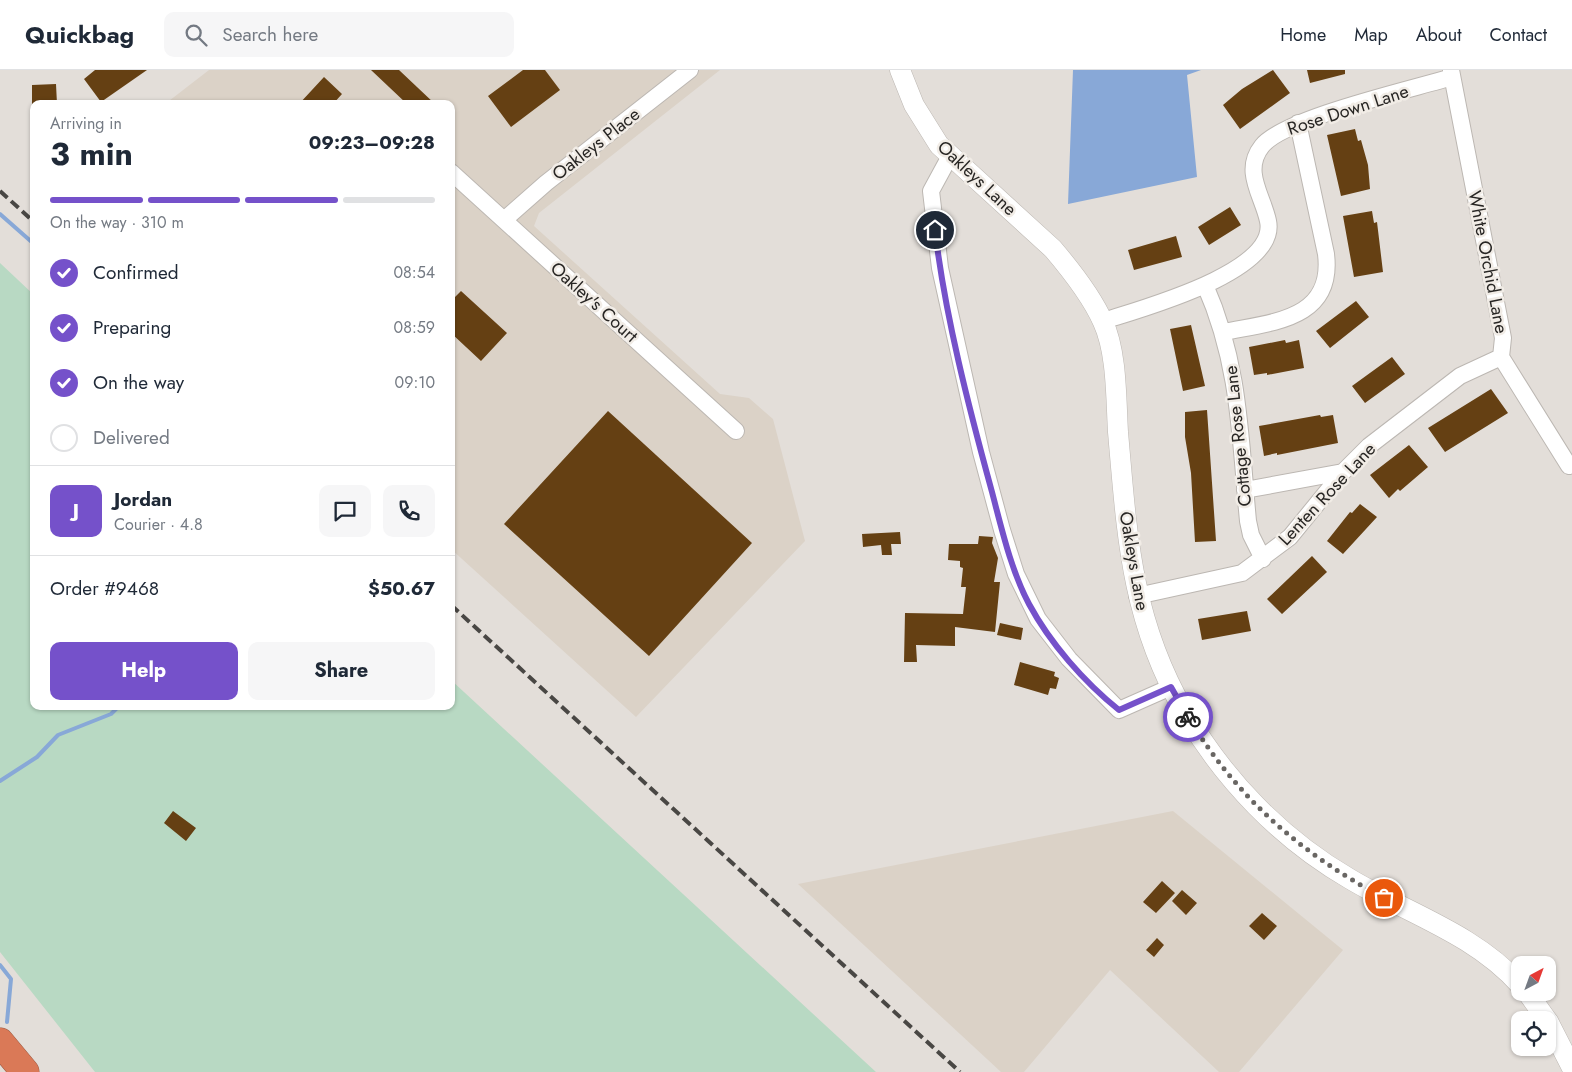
<!DOCTYPE html>
<html lang="en">
<head>
<meta charset="utf-8">
<style>
	:root { --surface:#fff; --page:#f6f6f7; --text:#1f2937; --muted:#747a83; --line:#e0e1e3; --accent:#7551ca }
	body { margin:0; font-family:Jost,sans-serif; background:var(--page); color:var(--text); height:100vh; display:flex; flex-direction:column; font-size:19px; white-space:nowrap }
	* { box-sizing:border-box; margin:0 }
	p { font-size:16px; color:var(--muted) }
	.icon { flex:none; width:28px; height:28px; fill:none; stroke:currentColor; stroke-width:2; stroke-linecap:round; stroke-linejoin:round }
	.map { position:relative; flex:1; overflow:hidden }
	.drawer { position:absolute; left:30px; top:30px; width:425px; height:610px; display:flex; flex-direction:column; background:var(--surface); border-radius:10px; box-shadow:0 1px 4px #0004 }
	.drawer>* { flex:none }
	.needle { width:32px; rotate:41deg }
	.fabs { position:absolute; left:1511px; top:886px; display:grid; gap:10px }
	.fabs a { display:grid; place-items:center; width:45px; height:45px; border-radius:10px; background:var(--surface); box-shadow:0 1px 4px #0004; font-size:25px }
	.pin { position:absolute; display:grid; place-items:center; width:42px; height:42px; color:#fff; margin:-21px; border:2px solid #fff; border-radius:50%; box-shadow:0 1px 5px #0007 }
	.courier { position:absolute; display:grid; place-items:center; width:50px; height:50px; margin:-25px; border:4px solid #7551ca; border-radius:50%; background:#fff; color:#222; box-shadow:0 1px 6px #0007 }
	.overview em { font-style:normal; font-weight:700 }
	.overview div { display:flex; flex-direction:column-reverse }
	.overview { display:flex; align-items:center; justify-content:space-between; height:85px; padding:0 20px }
	h1 { font-size:32px; font-weight:700; line-height:38px }
	.bar { display:grid; grid-template-columns:repeat(4,1fr); gap:8px 5px; align-content:center; height:60px; padding:0 20px }
	.bar i { height:6px; border-radius:4px; background:var(--line) }
	.bar .selected { background:var(--accent) }
	.bar p { grid-column:span 4 }
	.line { display:flex; align-items:center; gap:12px; padding:0 20px; border-top:1px solid var(--line) }
	.line div { flex:1 }
	.round { display:grid; place-items:center; flex:none; width:52px; height:52px; border-radius:10px; background:var(--page) }
	ol { padding:0 20px; list-style:none }
	li { display:flex; align-items:center; gap:15px; height:55px }
	li p { margin-inline-start:auto }
	li .icon { padding:5px; border-radius:50%; background:var(--accent); color:#fff; stroke-width:4 }
	li:last-child { color:var(--muted) }
	li i { width:28px; height:28px; border:2px solid var(--line); border-radius:50% }
	.primary-button { display:flex; gap:10px; margin-top:auto; padding:10px 20px }
	.primary-button a { flex:1; height:58px; border-radius:10px; background:var(--accent); color:#fff; font-size:20px; font-weight:700; line-height:58px; text-align:center }
	.primary-button a+a { background:var(--page); color:var(--text) }
	header { display:flex; align-items:center; gap:30px; box-sizing:border-box; height:70px; padding:0 25px; background:var(--surface); border-bottom:1px solid var(--line) }
	header strong { font-size:24px }
	nav { display:flex; gap:28px; margin-inline-start:auto; font-size:18px }
	.search { width:350px; height:45px; background:var(--page); display:flex; align-items:center; gap:12px; box-sizing:border-box; padding:0 18px; border-radius:10px; color:var(--muted); font-size:19px }
	.map>svg:first-child { display:block }
	.built { fill:#dbd2c7 }
	.green { fill:#b8d9c3 }
	.water { fill:#88a8d7 }
	.lines { fill:none; stroke-linecap:round; stroke-linejoin:round }
	.stream { stroke:#88a8d7; stroke-width:4 }
	.building { fill:#654013 }
	.minor-casing { stroke:#bcb7b2; stroke-width:18 }
	.tertiary-casing { stroke:#bcb7b2; stroke-width:21 }
	.motorway-casing { stroke:#9c5c45; stroke-width:29 }
	.minor { stroke:#fff; stroke-width:16 }
	.tertiary { stroke:#fff; stroke-width:20 }
	.motorway { stroke:#da7957; stroke-width:28 }
	.rail { stroke:#494744; stroke-width:4; stroke-dasharray:10 5; stroke-linecap:butt }
	.done { stroke:#696663; stroke-width:5; stroke-dasharray:0 9 }
	.route { stroke:#7551ca; stroke-width:6 }
	.labels { text-anchor:middle; dominant-baseline:central; stroke-width:5; stroke-linejoin:round; paint-order:stroke }
	.street-label { font-size:18px; fill:#282624; stroke:#f1ece6 }
</style>
</head>
<body>
<header>
<strong>Quickbag</strong>
<div class="search"><svg class="icon" aria-label="search" viewBox="0 0 24 24"><circle cx="10" cy="10" r="6"/><path d="M15 15l6 6"/></svg>Search here</div>
<nav><a>Home</a><a>Map</a><a>About</a><a>Contact</a></nav>
</header>
<div class="map">
<svg width="1572" height="1002" viewBox="0 0 1572 1002">
	<rect width="100%" height="100%" fill="#e3ded9"/>
	<path class="built" d="M209,0H720L539,143L534,156L720,324L749,328L773,349L805,471L636,647L451,479V34H165Z
		M1173,741L1343,880L1239,1002H1219L1110,900L1024,1002H1001L798,814Z"/>
	<path class="green" d="M0,193L34,225V636H451V610L876,1002H95L0,882Z"/>
	<path class="water" d="M1073,0H1201L1187,5L1197,107L1068,134Z"/>
	<g class="lines">
		<path class="stream" d="M0,144L34,174
			M0,711L37,687L58,665L111,644L119,636
			M0,895L11,909L7,952"/>
	</g>
	<path class="building" d="M95,0H147L101,32L84,9Z
		M371,0H399L435,34H407Z
		M523,0H545L560,20L511,57L488,26Z
		M1273,0L1290,23L1240,59L1223,35L1242,19Z
		M1307,0H1345V4L1310,13Z
		M324,7L342,24L333,34H299Z
		M56,14L57,34H32V15Z
		M1355,59L1358,71L1361,70L1368,95L1370,119L1341,126L1327,65Z
		M1230,137L1241,155L1209,175L1198,157Z
		M1372,141L1374,153L1377,152L1383,202L1354,207L1343,146Z
		M1176,166L1182,187L1134,200L1128,180Z
		M461,221L507,263L481,291L451,263V231Z
		M1356,231L1369,247L1330,278L1316,261Z
		M1191,255L1205,316L1183,321L1170,259Z
		M1285,270L1286,273L1299,270L1304,298L1267,305V303L1254,305L1249,277Z
		M1392,287L1405,304L1365,333L1352,316Z
		M1491,319L1508,343L1445,382L1428,358Z
		M1207,340L1216,471L1195,472L1191,403L1185,367V342Z
		M608,341L752,473L649,586L504,454Z
		M1320,345L1321,347L1333,345L1338,373L1277,385V383L1264,386L1259,356Z
		M1409,375L1428,397L1400,421L1398,419L1389,428L1370,405Z
		M1360,434L1377,447L1343,484L1327,471L1350,442L1352,443Z
		M900,462L901,474H891L892,485H882L881,475L863,477L862,464Z
		M979,466L993,467L992,473L998,488L994,512H1000L995,562L955,557V576L916,575L917,592H904L905,543L963,544L966,517H961L963,498L960,497V491L948,490L949,474H978Z
		M1312,486L1327,502L1282,544L1267,529Z
		M1247,541L1251,561L1202,570L1198,549Z
		M1000,553L1023,558L1021,570L997,565Z
		M1020,592L1055,602L1054,606L1059,608L1056,619L1050,618L1048,625L1014,615Z
		M173,741L196,758L186,771L164,753Z
		M1162,811L1175,823L1156,843L1143,832Z
		M1182,820L1197,833L1186,845L1172,831Z
		M1262,843L1277,856L1264,870L1249,856Z
		M1157,868L1164,875L1154,887L1146,880Z"/>
	<g class="lines">
		<defs>
			<path id="minor" d="M1451,0L1503,268L1501,287L1569,396
				M950,86L931,121L940,198L981,382L1002,460L1016,504L1038,549L1069,589L1119,640L1171,617
				M451,102L736,361
				M504,150L546,113L690,0
				M1205,215C1240,294 1240,367 1248,451L1251,465L1263,489
				M1103,251C1140,239 1279,202 1268,151C1263,126 1242,101 1262,76C1284,48 1413,19 1452,7
				M1224,262C1272,252 1334,250 1326,184L1298,53
				M1245,420L1343,402
				M1137,526L1242,503L1290,467L1343,402L1369,376L1460,306L1501,287"/>
			<path id="tertiary" d="M900,0L914,35L939,75L1053,179C1070,199 1092,227 1103,252C1117,282 1116,329 1118,362C1127,465 1131,549 1184,641C1224,710 1281,769 1350,809C1407,843 1475,864 1520,915
				M1527,922L1547,950
				M1548,951L1572,998"/>
			<path id="motorway" d="M0,972L25,1002"/>
		</defs>
		<use href="#minor" class="minor-casing"/>
		<use href="#tertiary" class="tertiary-casing"/>
		<use href="#motorway" class="motorway-casing"/>
		<use href="#minor" class="minor"/>
		<use href="#tertiary" class="tertiary"/>
		<use href="#motorway" class="motorway"/>
		<path class="rail" d="M0,121L34,152
			M451,535L960,1002"/>
	</g>
	<g class="lines">
		<path class="done" d="M1188,647C1238,729 1300,783 1384,828"/>
		<path class="route" d="M935,160C945,246 969,338 992,422C1002,460 1011,500 1029,534C1050,573 1084,612 1119,640L1171,617L1188,647"/>
	</g>
	<g class="labels">
		<g class="street-label">
			<text transform="translate(1348 40) rotate(-18)">Rose Down Lane</text>
			<text transform="translate(596 74) rotate(-38)">Oakleys Place</text>
			<text transform="translate(977 108) rotate(43)">Oakleys Lane</text>
			<text transform="translate(1488 192) rotate(79)">White Orchid Lane</text>
			<text transform="translate(594 232) rotate(42)">Oakley's Court</text>
			<text transform="translate(1238 366) rotate(-96)">Cottage Rose Lane</text>
			<text transform="translate(1327 424) rotate(-47)">Lenten Rose Lane</text>
			<text transform="translate(1134 491) rotate(80)">Oakleys Lane</text>
		</g>
	</g>
</svg>
<div class="fabs">
<a><svg class="needle" viewBox="-14 -14 28 28"><path d="M0-13l5 13h-10z" fill="#e53935"/><path d="M0 13l5-13h-10z" fill="#747a83"/></svg></a>
<a><svg class="icon" aria-label="locate" viewBox="0 0 24 24"><circle cx="12" cy="12" r="6"/><path d="M12 2v4M12 18v4M2 12h4M18 12h4"/></svg></a>
</div>
<div class="pin" style="left:1384px;top:828px;background:#ea580c"><svg class="icon" aria-label="bag" viewBox="0 0 24 24"><path d="M5 8h14l-1 12H6zM9 8a3 3 0 0 1 6 0"/></svg></div>
<div class="pin" style="left:935px;top:160px;background:#1f2937"><svg class="icon" aria-label="home" viewBox="0 0 24 24"><path d="M3 11l9-7 9 7M6 9v11h12V9"/></svg></div>
<div class="courier" style="left:1188px;top:647px"><svg class="icon" aria-label="bike" viewBox="0 0 24 24"><circle cx="6" cy="16" r="4"/><circle cx="18" cy="16" r="4"/><path d="M6 16l4-8h5l3 8M10 8l3 8H6M13 5h3"/></svg></div>
<section class="drawer">
<div class="overview"><div><h1>3 min</h1><p>Arriving in</p></div><em>09:23–09:28</em></div>
<div class="bar"><i class="selected"></i><i class="selected"></i><i class="selected"></i><i></i><p>On the way · 310 m</p></div>
<ol>
<li><svg class="icon" aria-label="check" viewBox="0 0 24 24"><path d="M5 12l5 5 9-10"/></svg>Confirmed<p>08:54</p></li>
<li><svg class="icon" aria-label="check" viewBox="0 0 24 24"><path d="M5 12l5 5 9-10"/></svg>Preparing<p>08:59</p></li>
<li><svg class="icon" aria-label="check" viewBox="0 0 24 24"><path d="M5 12l5 5 9-10"/></svg>On the way<p>09:10</p></li>
<li><i></i>Delivered</li>
</ol>
<div class="line" style="height:90px"><b class="round" style="background:var(--accent);color:#fff">J</b><div><b>Jordan</b><p>Courier · 4.8</p></div><a class="round"><svg class="icon" aria-label="chat" viewBox="0 0 24 24"><path d="M4 5h16v11H9l-5 4z"/></svg></a><a class="round"><svg class="icon" aria-label="phone" viewBox="0 0 24 24"><path d="M5 4h4l2 5-3 2q2 4 5 5l2-3 5 2v4C11 20 4 13 5 4z"/></svg></a></div>
<div class="line" style="height:65px"><div>Order #9468</div><b>$50.67</b></div>
<div class="primary-button"><a>Help</a><a>Share</a></div>
</section>
</div>
</body>
</html>
